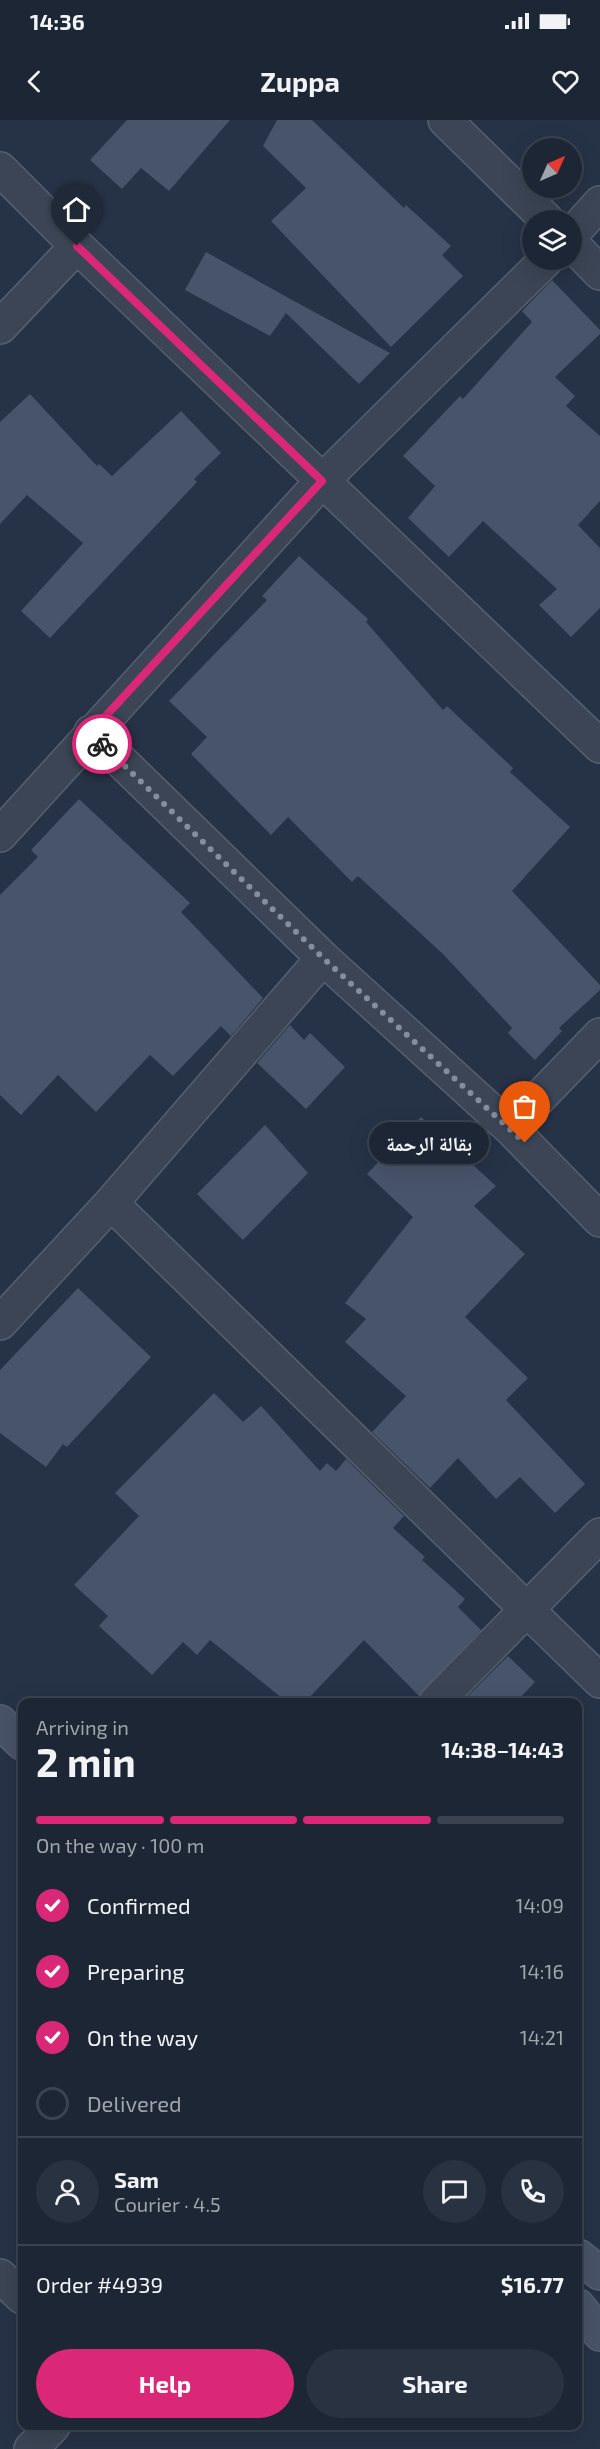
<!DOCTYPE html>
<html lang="en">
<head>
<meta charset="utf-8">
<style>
	:root { --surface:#1c2634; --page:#293240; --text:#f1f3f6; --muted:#a0a5ac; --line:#3a434f; --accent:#db2777 }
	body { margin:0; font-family:"Exo 2","Noto Naskh Arabic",sans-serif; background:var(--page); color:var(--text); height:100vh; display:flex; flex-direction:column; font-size:22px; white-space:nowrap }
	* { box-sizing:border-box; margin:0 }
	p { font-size:20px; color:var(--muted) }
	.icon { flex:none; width:33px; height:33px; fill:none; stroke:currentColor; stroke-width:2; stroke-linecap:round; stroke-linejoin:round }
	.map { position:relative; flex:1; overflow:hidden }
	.details { position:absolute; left:18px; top:1578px; width:564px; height:732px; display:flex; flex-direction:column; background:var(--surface); border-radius:12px; box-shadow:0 6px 24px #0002,0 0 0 2px var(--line) }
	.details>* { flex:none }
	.needle { width:39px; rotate:45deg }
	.fabs { position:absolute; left:522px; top:18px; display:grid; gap:12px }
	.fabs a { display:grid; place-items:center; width:60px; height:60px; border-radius:50%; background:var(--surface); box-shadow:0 6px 24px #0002,0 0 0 2px var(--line); font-size:30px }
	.pin { position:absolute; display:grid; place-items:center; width:51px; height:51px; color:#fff; margin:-62px -26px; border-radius:50% 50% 50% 0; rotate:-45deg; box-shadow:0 0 6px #0007 }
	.pin .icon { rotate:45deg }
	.courier { position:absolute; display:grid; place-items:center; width:60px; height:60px; margin:-30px; border:4px solid #db2777; border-radius:50%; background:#fff; color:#222; box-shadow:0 2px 8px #0007 }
	.bubble { position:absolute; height:42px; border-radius:21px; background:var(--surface); box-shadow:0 6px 24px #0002,0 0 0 2px var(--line); font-size:20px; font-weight:700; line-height:42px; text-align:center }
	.head em { font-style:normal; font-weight:700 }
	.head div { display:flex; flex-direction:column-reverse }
	.head { display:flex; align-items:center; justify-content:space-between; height:102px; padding:0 18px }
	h1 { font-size:39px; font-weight:700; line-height:45px }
	.bar { display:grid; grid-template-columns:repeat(4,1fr); gap:9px 6px; align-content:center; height:72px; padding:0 18px }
	.bar i { height:8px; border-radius:4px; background:var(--line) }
	.bar .active { background:var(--accent) }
	.bar p { grid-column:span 4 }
	.line { display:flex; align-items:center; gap:15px; padding:0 18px; border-top:2px solid var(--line) }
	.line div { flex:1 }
	.round { display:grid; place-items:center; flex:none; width:63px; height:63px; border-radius:32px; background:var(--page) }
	ol { padding:0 18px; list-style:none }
	li { display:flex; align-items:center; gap:18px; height:66px }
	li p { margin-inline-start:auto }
	li .icon { padding:6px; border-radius:50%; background:var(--accent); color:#fff; stroke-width:4 }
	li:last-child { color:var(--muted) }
	li i { width:33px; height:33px; border:3px solid var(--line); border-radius:50% }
	.primary-button { display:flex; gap:12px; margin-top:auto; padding:12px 18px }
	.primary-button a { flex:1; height:69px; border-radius:36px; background:var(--accent); color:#fff; font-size:24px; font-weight:700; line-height:69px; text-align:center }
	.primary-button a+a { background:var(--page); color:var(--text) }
	.status { display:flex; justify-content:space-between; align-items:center; height:42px; padding:0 30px; background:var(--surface); direction:ltr }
	.status svg { height:16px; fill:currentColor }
	header { display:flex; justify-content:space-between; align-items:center; height:78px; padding:0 18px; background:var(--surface); font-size:27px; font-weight:700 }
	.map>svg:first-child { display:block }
	.building { fill:#48546a }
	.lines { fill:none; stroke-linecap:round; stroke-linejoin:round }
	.street-casing { stroke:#56606f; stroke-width:36 }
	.secondary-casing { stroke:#56606f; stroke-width:36 }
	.street { stroke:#3b4555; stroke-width:33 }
	.secondary { stroke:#495368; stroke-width:33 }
	.done { stroke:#868e9e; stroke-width:6; stroke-dasharray:0 10.8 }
	.route { stroke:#db2777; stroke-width:8 }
</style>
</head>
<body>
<div class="status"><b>14:36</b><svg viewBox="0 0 49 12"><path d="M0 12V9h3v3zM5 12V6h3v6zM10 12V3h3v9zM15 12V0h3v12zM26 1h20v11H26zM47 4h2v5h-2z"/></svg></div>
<header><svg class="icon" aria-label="back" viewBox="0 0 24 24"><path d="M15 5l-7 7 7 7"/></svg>Zuppa<svg class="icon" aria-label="heart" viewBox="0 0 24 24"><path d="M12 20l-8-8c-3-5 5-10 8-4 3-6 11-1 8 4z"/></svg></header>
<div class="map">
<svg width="600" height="2329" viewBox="0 0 600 2329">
	<rect width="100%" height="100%" fill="#263246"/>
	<path class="building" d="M127,0H230L169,71L141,48L122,69L90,40Z
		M277,0H312L404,88L406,85L451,126L442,135L463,156L391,227L271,101L306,68L263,26Z
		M206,132L294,181L390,233L359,264L286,193L270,216L185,170Z
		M552,160L600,210V214L555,257L575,276L566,286L600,316V381L578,405L600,428V488L571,517L539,485L557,469L483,401L449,437L408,398L435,366L403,336L460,276L463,279L532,202L522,191Z
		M30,274L97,346L99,344L112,356L181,291L221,333L194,359L197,362L50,518L21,491L83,423L27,375L0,404V302Z
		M299,436L368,499L366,502L443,590L447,586L513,648L510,652L570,707L512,771L600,865V870L559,908L562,911L535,940L508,913L512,908L443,834L358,756L352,762L288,697L271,715L191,634L207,617L169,581L267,480L262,476Z
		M79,679L190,783L181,792L263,878L231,916L221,906L173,956L150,935L96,992L58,955L21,995L0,975V775L38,737L31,730Z
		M290,905L304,920L310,913L345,947L306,989L257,943Z
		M421,997L496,1066L474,1086L525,1134L465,1197L528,1258L506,1280L585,1364L555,1393L520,1357L496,1379L458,1338L430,1368L372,1312L406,1276L345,1222L366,1199L345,1183L413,1097L367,1054Z
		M265,1005L308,1053L243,1120L197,1074Z
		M78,1168L151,1237L67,1327L63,1324L46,1347L0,1313V1250Z
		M214,1273L243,1302L261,1286L320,1351L327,1343L336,1351L346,1339L404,1396L393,1408L425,1437L422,1440L465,1479L458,1487L481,1510L419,1576L364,1520L305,1582H287L210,1520L197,1535L183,1522L152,1555L99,1506L108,1496L74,1465L139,1396L115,1373Z
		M508,1536L535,1562L516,1582H462Z"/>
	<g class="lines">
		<defs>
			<path id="street" d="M445,0L547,100
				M0,49L77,126L600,626
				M572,114L600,83
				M572,124L600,153
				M0,207L77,126
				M91,612L323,838L510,1008L600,1100
				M0,715L322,361L546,140
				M510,1008L600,915
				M111,1083L600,1561
				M0,1203L111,1083L323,838
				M436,1582L600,1415
				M0,2156L22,2177
				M31,2329L53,2306"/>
			<path id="secondary" d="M0,1602L22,1623
				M578,2136L600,2153
				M578,2186L600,2214"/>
		</defs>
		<use href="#street" class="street-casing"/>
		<use href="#secondary" class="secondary-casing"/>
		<use href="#street" class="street"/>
		<use href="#secondary" class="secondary"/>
	</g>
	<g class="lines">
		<path class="done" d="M102,624L323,838L525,1023"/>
		<path class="route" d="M77,126L322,361L91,612L102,624"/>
	</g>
</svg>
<div class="fabs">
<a><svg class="needle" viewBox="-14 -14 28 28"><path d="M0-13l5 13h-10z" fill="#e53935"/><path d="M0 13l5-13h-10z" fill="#a0a5ac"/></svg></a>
<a><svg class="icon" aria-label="layers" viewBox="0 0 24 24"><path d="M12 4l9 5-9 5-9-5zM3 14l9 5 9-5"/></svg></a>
</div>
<div class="pin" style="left:525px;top:1023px;background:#ea580c"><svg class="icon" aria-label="bag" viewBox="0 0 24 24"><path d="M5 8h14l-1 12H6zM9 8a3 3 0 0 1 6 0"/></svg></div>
<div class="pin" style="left:77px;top:126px;background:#1f2937"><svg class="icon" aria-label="home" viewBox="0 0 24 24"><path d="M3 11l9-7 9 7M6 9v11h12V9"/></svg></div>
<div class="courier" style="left:102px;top:624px"><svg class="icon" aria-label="bike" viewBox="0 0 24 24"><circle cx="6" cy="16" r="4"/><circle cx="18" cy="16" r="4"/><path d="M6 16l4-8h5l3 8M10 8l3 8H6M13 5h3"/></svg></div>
<div class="bubble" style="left:369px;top:1002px;width:120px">بقالة الرحمة</div>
<section class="details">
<div class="head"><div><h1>2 min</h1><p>Arriving in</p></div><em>14:38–14:43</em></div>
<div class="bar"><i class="active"></i><i class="active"></i><i class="active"></i><i></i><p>On the way · 100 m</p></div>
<ol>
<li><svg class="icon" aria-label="check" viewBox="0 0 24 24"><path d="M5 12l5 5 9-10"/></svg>Confirmed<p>14:09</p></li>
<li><svg class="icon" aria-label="check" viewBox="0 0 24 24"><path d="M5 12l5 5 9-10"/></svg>Preparing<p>14:16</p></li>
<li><svg class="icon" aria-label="check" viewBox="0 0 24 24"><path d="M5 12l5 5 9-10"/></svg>On the way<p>14:21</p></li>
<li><i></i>Delivered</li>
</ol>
<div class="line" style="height:108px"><a class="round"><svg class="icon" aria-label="person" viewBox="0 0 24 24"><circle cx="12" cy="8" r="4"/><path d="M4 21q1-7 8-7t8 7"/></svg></a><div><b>Sam</b><p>Courier · 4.5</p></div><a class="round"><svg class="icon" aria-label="chat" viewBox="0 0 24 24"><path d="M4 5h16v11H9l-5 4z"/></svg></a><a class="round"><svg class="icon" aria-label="phone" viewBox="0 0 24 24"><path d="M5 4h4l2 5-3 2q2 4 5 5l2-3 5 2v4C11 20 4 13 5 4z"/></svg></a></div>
<div class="line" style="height:78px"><div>Order #4939</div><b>$16.77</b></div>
<div class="primary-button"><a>Help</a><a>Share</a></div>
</section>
</div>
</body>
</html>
